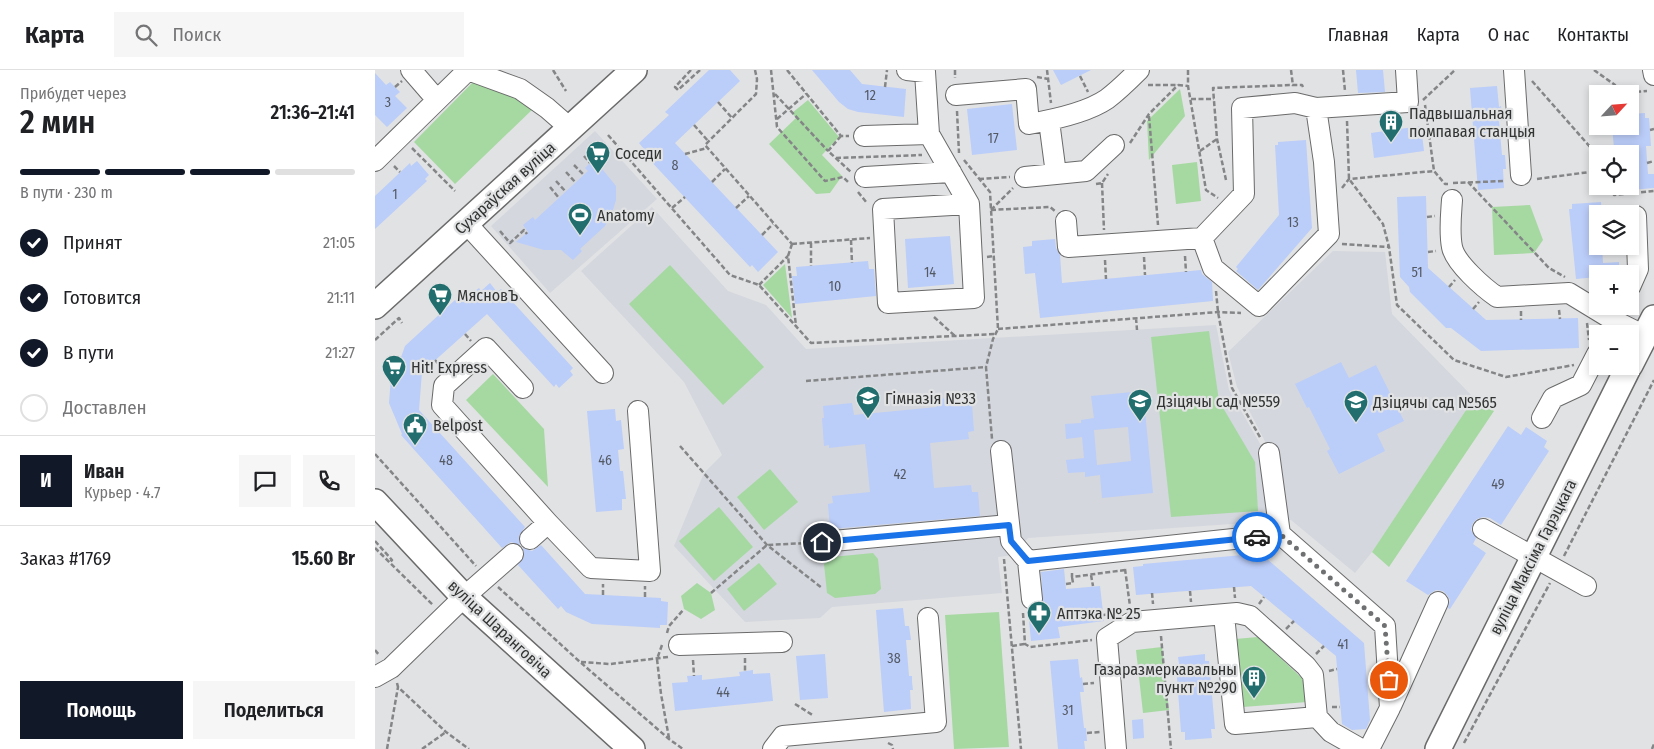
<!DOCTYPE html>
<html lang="ru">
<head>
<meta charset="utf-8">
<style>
	:root { --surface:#fff; --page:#f6f6f6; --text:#202124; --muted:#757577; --line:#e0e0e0; --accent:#111827 }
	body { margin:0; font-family:"Fira Sans Condensed",sans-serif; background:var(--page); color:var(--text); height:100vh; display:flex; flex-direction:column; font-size:19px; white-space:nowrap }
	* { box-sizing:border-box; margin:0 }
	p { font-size:16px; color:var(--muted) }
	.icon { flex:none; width:28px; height:28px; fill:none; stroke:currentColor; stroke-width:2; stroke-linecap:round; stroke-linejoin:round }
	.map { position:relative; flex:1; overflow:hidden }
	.side { display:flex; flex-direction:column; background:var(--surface); width:375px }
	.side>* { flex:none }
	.needle { width:32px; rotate:64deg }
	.fabs { position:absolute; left:1214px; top:15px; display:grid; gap:10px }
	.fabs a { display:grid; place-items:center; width:50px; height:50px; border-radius:0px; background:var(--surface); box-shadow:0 2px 8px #0003; font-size:25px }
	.pin { position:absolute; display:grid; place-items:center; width:42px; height:42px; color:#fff; margin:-21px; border:2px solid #fff; border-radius:50%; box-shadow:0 1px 5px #0007 }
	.courier { position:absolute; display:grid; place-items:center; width:50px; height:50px; margin:-25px; border:4px solid #1a73e8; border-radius:50%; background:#fff; color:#222; box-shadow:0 1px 6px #0007 }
	.overview em { font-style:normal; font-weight:600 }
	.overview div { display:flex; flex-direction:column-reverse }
	.overview { display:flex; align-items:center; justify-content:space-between; height:85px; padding:0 20px }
	h1 { font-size:32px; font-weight:600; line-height:38px }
	.bar { display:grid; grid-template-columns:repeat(4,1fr); gap:8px 5px; align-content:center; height:60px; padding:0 20px }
	.bar i { height:6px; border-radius:4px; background:var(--line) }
	.bar .selected { background:var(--accent) }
	.bar p { grid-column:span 4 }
	.line { display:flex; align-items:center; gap:12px; padding:0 20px; border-top:1px solid var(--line) }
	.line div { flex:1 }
	.round { display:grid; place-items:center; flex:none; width:52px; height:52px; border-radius:0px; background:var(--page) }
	ol { padding:0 20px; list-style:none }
	li { display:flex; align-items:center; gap:15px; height:55px }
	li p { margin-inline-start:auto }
	li .icon { padding:5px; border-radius:50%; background:var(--accent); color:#fff; stroke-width:4 }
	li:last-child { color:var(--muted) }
	li i { width:28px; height:28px; border:2px solid var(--line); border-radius:50% }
	.action { display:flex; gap:10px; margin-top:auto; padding:10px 20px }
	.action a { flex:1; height:58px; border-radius:0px; background:var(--accent); color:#fff; font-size:20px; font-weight:600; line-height:58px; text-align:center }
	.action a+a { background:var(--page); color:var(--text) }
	header { display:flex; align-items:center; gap:30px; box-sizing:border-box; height:70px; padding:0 25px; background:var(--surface); border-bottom:1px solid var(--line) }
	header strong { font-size:24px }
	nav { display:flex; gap:28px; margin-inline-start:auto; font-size:18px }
	.search { width:350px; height:45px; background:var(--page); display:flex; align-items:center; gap:12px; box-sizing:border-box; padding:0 18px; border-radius:0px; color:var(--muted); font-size:19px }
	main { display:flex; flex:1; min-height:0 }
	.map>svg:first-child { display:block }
	.built { fill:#d4d7de }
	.green { fill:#a6d9a2 }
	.building { fill:#bbcdf9; fill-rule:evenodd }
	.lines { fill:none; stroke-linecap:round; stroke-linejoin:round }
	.minor-casing { stroke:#6a6a6b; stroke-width:22 }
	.major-casing { stroke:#6a6a6b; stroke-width:28 }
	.path { stroke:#848586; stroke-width:2.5; stroke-dasharray:5 2.5; stroke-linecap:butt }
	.minor { stroke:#fff; stroke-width:20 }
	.major { stroke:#fff; stroke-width:25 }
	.done { stroke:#6f7071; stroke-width:5; stroke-dasharray:0 9 }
	.route { stroke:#1a73e8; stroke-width:6 }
	.labels { text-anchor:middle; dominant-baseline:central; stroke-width:4.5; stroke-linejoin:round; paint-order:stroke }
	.number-label { font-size:14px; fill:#545a64 }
	.poi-label { font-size:16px; fill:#323333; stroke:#e1e2e3; text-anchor:start }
	.street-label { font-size:16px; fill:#323333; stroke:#e1e2e3 }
</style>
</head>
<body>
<header>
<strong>Карта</strong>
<div class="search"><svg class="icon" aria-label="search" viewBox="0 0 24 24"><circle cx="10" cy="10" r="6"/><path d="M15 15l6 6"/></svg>Поиск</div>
<nav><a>Главная</a><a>Карта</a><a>О нас</a><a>Контакты</a></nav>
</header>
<main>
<section class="side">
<div class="overview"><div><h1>2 мин</h1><p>Прибудет через</p></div><em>21:36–21:41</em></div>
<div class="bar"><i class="selected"></i><i class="selected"></i><i class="selected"></i><i></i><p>В пути · 230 m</p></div>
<ol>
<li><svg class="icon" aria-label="check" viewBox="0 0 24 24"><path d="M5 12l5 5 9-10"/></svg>Принят<p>21:05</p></li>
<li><svg class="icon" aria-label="check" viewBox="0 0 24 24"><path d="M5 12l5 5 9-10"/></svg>Готовится<p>21:11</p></li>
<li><svg class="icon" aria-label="check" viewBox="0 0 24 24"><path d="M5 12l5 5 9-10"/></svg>В пути<p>21:27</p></li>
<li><i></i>Доставлен</li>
</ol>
<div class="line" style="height:90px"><b class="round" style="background:var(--accent);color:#fff">И</b><div><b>Иван</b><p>Курьер · 4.7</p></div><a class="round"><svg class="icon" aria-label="chat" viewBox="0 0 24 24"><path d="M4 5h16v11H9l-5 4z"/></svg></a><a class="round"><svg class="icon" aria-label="phone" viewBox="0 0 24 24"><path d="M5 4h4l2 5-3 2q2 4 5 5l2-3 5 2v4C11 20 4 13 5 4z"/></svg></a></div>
<div class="line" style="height:65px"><div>Заказ #1769</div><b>15.60 Br</b></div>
<div class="action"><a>Помощь</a><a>Поделиться</a></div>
</section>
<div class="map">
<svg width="1279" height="679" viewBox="0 0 1279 679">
	<rect width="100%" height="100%" fill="#e1e2e3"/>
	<path class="built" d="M220,61L282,129L175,223L116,156Z
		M277,137L353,221L391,235L431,279L841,255L854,320L891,384L899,451L653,468L639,485L623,487L627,523L457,537L445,548L370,552L299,476L329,403L347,385L309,312L206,201Z
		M958,181L1010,182L1017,244L1099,328L997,482L980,503L916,450L906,451L896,383L862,317L853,282Z"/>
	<path class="green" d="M100,10L160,37L80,114L39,72Z
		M805,19L810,46L774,90L772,51Z
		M433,30L464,67L447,85L467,106L455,123L441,124L394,74L421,48L417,43Z
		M822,92L826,131L801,134L797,95Z
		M1155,135L1168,170L1159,183L1119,185L1117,137Z
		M410,194L417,248L388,215Z
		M295,195L389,297L348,335L254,234Z
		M834,261L844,331L880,392L883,441L796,447L776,267Z
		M118,304L169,359L173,417L91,330Z
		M1099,328L1119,341L1014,497L997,482Z
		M395,399L423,432L389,460L362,427Z
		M344,437L378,477L339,511L304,471Z
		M498,483L503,489L506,519L500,524L460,528L452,523L449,494L457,487Z
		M384,493L402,514L369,541L352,519Z
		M322,513L336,523L340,540L326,549L309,539L306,526Z
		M624,542L634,677L579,679L570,545Z
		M883,567L931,612L932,632L868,637L860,569Z
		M787,577L794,640L768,643L761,580Z"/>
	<path class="building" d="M334,0H355L365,11L300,73L403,182L383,202L377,195L375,197L271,86L273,84L264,73L294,45L290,42Z
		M437,0H475L487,14L531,19L529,47L483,42L473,39L464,32Z
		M678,0H716L686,15Z
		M981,0H1008L1010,22L983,23Z
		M0,3L11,15L15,12L25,22L20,26L32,38L12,57L0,45Z
		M1122,16L1124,37L1126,36L1128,51H1124L1127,85H1130L1131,99H1128L1129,118L1103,120L1095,18Z
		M637,34L642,80L597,85L592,39Z
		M1270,43V48H1274L1276,76H1271L1273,104H1279V118L1255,120V84H1244V78H1239L1237,56H1255V44Z
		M1046,56L1049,81L999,88L996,63Z
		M931,70L937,158L883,220L861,201L863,199L861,197L904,145L900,75H903V72Z
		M219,89L241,116V130L237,143L230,156L205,179L207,181L198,190L186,180H169L141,172L153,162L148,155L158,147L160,150L213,101L210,98Z
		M42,91L54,105L50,109L52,111L0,159V126L35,93L36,96Z
		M1051,126L1053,198L1111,250L1203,248L1204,278L1106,281L1076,258H1071L1035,222L1034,217L1025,207L1022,127Z
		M1226,132L1227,144H1222V176H1227L1228,193L1244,192V204H1222V207L1201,209L1194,139H1197V134Z
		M575,166L579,214L533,218L530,169Z
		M680,169L681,178L685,185L687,213L826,200L827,204L837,212L838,231L665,248L660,203L650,204L648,177L657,176V171Z
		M493,191L494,199H499L501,226L420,234L417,206H422L421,197Z
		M115,213L122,222L126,219L198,298L195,301L198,305L184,318L181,314L179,317L112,244L47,302L44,340L150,457L144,466L145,475L136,472L127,478L26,365L27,364L14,333L16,307H19L30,276L80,230L84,233L99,220L100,221L104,218L106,221Z
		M966,292L974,308L1001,295L1029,351L1002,364L1010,381L964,404L952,381L955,379L934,337L932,338L920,314Z
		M768,321L778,423L727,428L725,405L710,407V402L693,403L691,390L709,388L707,367L691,369L690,354L706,353V350L719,348L716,326ZM753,357L756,391L722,395L719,360Z
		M589,327L590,334H597L599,361L593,362L594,369L555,373L559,418L596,415L597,422H603L605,446L455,459L453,434L458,433L457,426L495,422L490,374L454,378V375L449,376L447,348H449L448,336L477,333L479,345L562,337L561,329Z
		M240,339L241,351L246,350L249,379L243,380L245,401H248L251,429H247V440L221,442L212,341Z
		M1133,356L1146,365L1151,357L1172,371L1169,377L1174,381L1126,455L1115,448L1108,447L1102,449L1098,453L1096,460L1101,468L1098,474L1111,483L1075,539L1073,538L1075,530L1072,525L1068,521L1061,520L1053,525L1031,511Z
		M166,475L210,524L286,528V531L293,532L292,555H285V558L217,554L191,542L186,536L183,539L143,495L149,487L148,478L157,481Z
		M879,484L892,489L989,573L995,650L991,659L977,660L967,654L961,586L876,516L761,525L758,497L768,496V494Z
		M689,499L691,519L725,516L729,551L683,557L685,568L656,571L653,540L659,541L666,539L668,533L666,502Z
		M528,538L530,556H534L536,570H531L534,606H537V612L538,620H535L536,639L509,642L501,540Z
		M450,584L453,628L425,630L421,586Z
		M830,584V591H834L840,659H836L837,668L810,670V662H806L801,594H804L803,587Z
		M703,589L705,608L707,607L709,622H705L709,658H711L712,671H709L710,679H683L675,591Z
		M378,600V604L395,603L398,631L300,641L297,613L313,612L312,606L327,605V610L365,606L364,602Z
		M768,649L769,668L758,669L757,650Z"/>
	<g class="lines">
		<defs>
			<path id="minor" d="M36,0L62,30
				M532,0L550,2L554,64L594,134L599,228L513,233L508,139L594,134
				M1139,0L1146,105
				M1278,0L1279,5
				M581,25L651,19L654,54C677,50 713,42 732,29C744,20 754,10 764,0
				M674,51L681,104L711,101L739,75
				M489,66L554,64
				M0,91L93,0L145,19L172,38L195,58
				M490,107L576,102
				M650,107L681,104
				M1077,130C1076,145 1074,162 1077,177C1080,193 1109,218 1122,227L1194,223L1240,251L1270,266
				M691,151L693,177L827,168L869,124L867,38L920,33L941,38L1033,32L1031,0
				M91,153L228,303
				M827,168L838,198L884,236L954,164L949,92L941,38
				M1255,217L1263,199L1261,146
				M148,318L111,278L69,316L67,335L173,453
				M1167,348L1178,328L1206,315L1222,284
				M626,381L636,471L653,491
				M894,383L905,464L1010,556L1015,638L994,679
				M1108,459L1211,516
				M155,469L173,453L216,498L275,501L263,341
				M447,472L634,455
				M657,529L653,491L905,464
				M849,545L860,654L942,647
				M304,575L407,572
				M0,607L16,598L89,527L138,484
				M1016,636L1063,532
				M398,679L408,666L561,652L553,548
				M741,679L732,568L757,552L862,543L875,546L931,596L938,605L942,647L956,662L986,679"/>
			<path id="major" d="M0,236L259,0
				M1255,295L1279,248
				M0,432L89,527L257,679
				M1063,679L1254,296"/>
		</defs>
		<use href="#minor" class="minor-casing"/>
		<use href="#major" class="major-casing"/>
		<path class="path" d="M178,0L191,21
			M316,0L300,17L303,20L325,0
			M380,0L382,9L381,24L330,75L417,174
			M396,0L402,57L450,111L468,107L474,113
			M412,0L466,66H474
			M580,0V8
			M672,0L676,33
			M813,0V16L831,120L843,128
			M916,0L918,16
			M968,0L970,21
			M1219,0L1240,15L1243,23L1272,21
			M705,6L713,22
			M662,7L673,9
			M1157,11L1216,78L1222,97
			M773,15H803L813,16
			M20,17L27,11
			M510,17L512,0
			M400,24L453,81
			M816,29H839
			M1048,30L1080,0
			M343,32L357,48
			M1050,35L1059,101
			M582,41L584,83
			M774,46L783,155
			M402,49L431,24
			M972,51L974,109L1008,154L1014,177L1022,235L1079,290L1131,307L1199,295
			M319,55L334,72
			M1275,60L1279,59
			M233,65L355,205L384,215L436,273L620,264
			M466,66L453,81L476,102
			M755,73L774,44L803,15
			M37,78L80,121
			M825,81L842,69
			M310,84L332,78
			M209,86L215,93
			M461,88L547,85
			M589,90L615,122L623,259L618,269L611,297
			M1272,93L1279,91
			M199,95L209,105
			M19,96L25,102
			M191,102L201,113
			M604,109L635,107
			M1162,109L1222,101
			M851,110L842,69L838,18L918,15H927L928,17
			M181,111L191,122
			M337,112L350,99
			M1093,112L1174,198L1190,207
			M727,113L729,160
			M1078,113L1130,111
			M721,114L727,113L733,104
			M1234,116L1239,125L1279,121
			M175,117L184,128
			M967,118L974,109L1059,101L1070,114H1073
			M483,122L492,133
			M297,138L310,127
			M361,138L374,126
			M616,140L675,137L680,141
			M616,140L638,118
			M1052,147L1060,146
			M125,161L135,173L149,160L152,164
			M387,165L398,154
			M476,170L477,193
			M436,173V196
			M417,174L495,168
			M417,174L413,186L421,256
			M967,174L1014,177
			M1053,182L1061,181
			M1227,183L1246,182
			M810,186L811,202
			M612,187L619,186
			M769,187L770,205
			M730,190L731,209
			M384,215L413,186
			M1074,217L1080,210
			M841,221L843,242L857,318L886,369
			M1098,239L1104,232
			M1184,240L1185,249
			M1146,241V250
			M559,247L580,266
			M761,248L762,260
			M1212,253L1214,270
			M623,259L843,242L866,243
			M90,264L96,271
			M0,270L24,248L27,253
			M60,290L66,297
			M431,311L611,297L617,369
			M305,376L392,475L447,518
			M0,384L101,496
			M0,471L17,490L15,492
			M0,478L58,535
			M1189,486L1279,310
			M629,489L646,679
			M750,499L755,536
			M697,503V507L750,500
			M716,505L718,516
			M691,514L698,513L697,507
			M123,517L205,592L294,669L308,679
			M859,517L860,528
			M815,521L816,532
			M336,523L392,475L431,473
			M777,523L778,534
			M228,525V514
			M270,527V516
			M884,534L889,527
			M648,543L650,574L655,577L717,570
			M728,545L737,544
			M911,559L919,551
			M292,563L294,556L309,539
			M786,566L796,679
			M287,575L282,589L286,624L294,668
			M637,576L650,574
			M0,580L4,585
			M941,584L949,576
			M370,588V601
			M318,590L319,606
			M206,592L235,594L293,587
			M954,601L962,599
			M22,613L23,617L71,662L94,679
			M708,614L719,613
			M420,634L439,646
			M957,637H965
			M712,663L725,662
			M513,673L517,675L518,679
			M1089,673L1175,513
			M12,679L23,617
			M47,679L71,662
			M1277,679L1279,674"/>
		<use href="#minor" class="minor"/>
		<use href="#major" class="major"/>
	</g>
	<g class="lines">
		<path class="done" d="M882,467L905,464L1010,556L1014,610"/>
		<path class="route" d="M447,472L634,455L636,471L653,491L882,467"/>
	</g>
	<defs>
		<symbol id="building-pin" viewBox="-11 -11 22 30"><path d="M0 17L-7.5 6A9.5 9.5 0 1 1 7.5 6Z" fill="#226e6e" stroke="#e1e2e3"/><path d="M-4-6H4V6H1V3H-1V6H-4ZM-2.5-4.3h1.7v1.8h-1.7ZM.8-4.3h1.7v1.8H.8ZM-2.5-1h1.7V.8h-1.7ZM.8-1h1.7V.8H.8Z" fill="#fff"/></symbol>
		<symbol id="supermarket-pin" viewBox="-11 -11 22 30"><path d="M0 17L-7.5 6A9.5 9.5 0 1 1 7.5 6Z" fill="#226e6e" stroke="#e1e2e3"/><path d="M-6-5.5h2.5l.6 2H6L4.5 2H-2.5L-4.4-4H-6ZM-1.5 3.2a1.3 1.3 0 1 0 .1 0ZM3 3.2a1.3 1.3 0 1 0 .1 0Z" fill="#fff"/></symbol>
		<symbol id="stadium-pin" viewBox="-11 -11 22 30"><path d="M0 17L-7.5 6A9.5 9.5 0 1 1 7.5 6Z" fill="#226e6e" stroke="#e1e2e3"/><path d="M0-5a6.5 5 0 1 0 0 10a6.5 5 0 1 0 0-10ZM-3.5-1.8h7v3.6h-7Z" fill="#fff"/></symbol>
		<symbol id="school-pin" viewBox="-11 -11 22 30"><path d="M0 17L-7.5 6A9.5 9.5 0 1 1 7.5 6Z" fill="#226e6e" stroke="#e1e2e3"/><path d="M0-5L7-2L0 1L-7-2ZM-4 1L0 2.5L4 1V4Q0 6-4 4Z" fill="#fff"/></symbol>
		<symbol id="civic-pin" viewBox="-11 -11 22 30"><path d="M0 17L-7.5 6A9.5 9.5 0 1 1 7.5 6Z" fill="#226e6e" stroke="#e1e2e3"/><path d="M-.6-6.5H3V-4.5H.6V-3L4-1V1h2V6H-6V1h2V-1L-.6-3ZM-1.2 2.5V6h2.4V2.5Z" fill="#fff"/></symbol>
		<symbol id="pharmacy-pin" viewBox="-11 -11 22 30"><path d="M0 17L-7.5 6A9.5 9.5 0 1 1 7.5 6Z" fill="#226e6e" stroke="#e1e2e3"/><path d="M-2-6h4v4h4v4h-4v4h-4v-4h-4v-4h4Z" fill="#fff"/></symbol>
	</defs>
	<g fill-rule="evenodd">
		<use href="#building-pin" x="1002" y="38" width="28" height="38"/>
		<use href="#supermarket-pin" x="209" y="69" width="28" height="38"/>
		<use href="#stadium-pin" x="191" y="131" width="28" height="38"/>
		<use href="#supermarket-pin" x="51" y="211" width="28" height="38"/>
		<use href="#supermarket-pin" x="5" y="283" width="28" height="38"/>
		<use href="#school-pin" x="479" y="314" width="28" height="38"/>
		<use href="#school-pin" x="751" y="317" width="28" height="38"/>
		<use href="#school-pin" x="967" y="318" width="28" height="38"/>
		<use href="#civic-pin" x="26" y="341" width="28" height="38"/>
		<use href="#pharmacy-pin" x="650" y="529" width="28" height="38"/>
		<use href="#building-pin" x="865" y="594" width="28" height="38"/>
	</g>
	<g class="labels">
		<g class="number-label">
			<text x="495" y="25">12</text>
			<text x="13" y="32">3</text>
			<text x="618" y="68">17</text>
			<text x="300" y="95">8</text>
			<text x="20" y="124">1</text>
			<text x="918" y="152">13</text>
			<text x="555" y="202">14</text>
			<text x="1042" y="202">51</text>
			<text x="460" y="216">10</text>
			<text x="71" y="390">48</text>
			<text x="230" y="390">46</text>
			<text x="525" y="404">42</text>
			<text x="1123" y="414">49</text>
			<text x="968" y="574">41</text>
			<text x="519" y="588">38</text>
			<text x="348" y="622">44</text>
			<text x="693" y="640">31</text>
		</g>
		<g class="poi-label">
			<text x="1034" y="43">Падвышальная<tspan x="1034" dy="18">помпавая станцыя</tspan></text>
			<text x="240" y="83">Соседи</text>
			<text x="222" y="145">Anatomy</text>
			<text x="82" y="225">МясновЪ</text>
			<text x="36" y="297">Hit! Express</text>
			<text x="510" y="328">Гімназія №33</text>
			<text x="782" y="331">Дзіцячы сад №559</text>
			<text x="998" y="332">Дзіцячы сад №565</text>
			<text x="58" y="355">Belpost</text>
			<text x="682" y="543">Аптэка № 25</text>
			<text x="862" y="599" text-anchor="end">Газаразмеркавальны<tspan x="862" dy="18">пункт №290</tspan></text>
		</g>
		<g class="street-label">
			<text transform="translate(130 118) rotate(-42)">Сухараўская вуліца</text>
			<text transform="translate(1158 487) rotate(-63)">вуліца Максіма Гарэцкага</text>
			<text transform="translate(125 559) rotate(43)">вуліца Шаранговіча</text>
		</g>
	</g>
</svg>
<div class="fabs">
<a><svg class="needle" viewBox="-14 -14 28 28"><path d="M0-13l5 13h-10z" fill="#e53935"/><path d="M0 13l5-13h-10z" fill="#757577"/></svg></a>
<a><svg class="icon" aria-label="locate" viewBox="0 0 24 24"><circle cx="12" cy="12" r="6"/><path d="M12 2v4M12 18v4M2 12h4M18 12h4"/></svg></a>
<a><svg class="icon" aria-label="layers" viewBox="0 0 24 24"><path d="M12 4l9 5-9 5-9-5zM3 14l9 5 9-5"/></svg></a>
<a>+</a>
<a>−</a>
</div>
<div class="pin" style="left:1014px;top:610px;background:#ea580c"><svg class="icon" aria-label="bag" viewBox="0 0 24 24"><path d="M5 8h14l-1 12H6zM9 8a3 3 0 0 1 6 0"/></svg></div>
<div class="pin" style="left:447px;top:472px;background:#1f2937"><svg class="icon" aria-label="home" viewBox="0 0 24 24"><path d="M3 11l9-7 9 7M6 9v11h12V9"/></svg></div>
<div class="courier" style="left:882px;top:467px"><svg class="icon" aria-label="car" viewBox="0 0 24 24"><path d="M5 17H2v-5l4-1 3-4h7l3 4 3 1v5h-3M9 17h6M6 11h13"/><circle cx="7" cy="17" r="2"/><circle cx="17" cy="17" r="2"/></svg></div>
</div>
</main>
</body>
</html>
